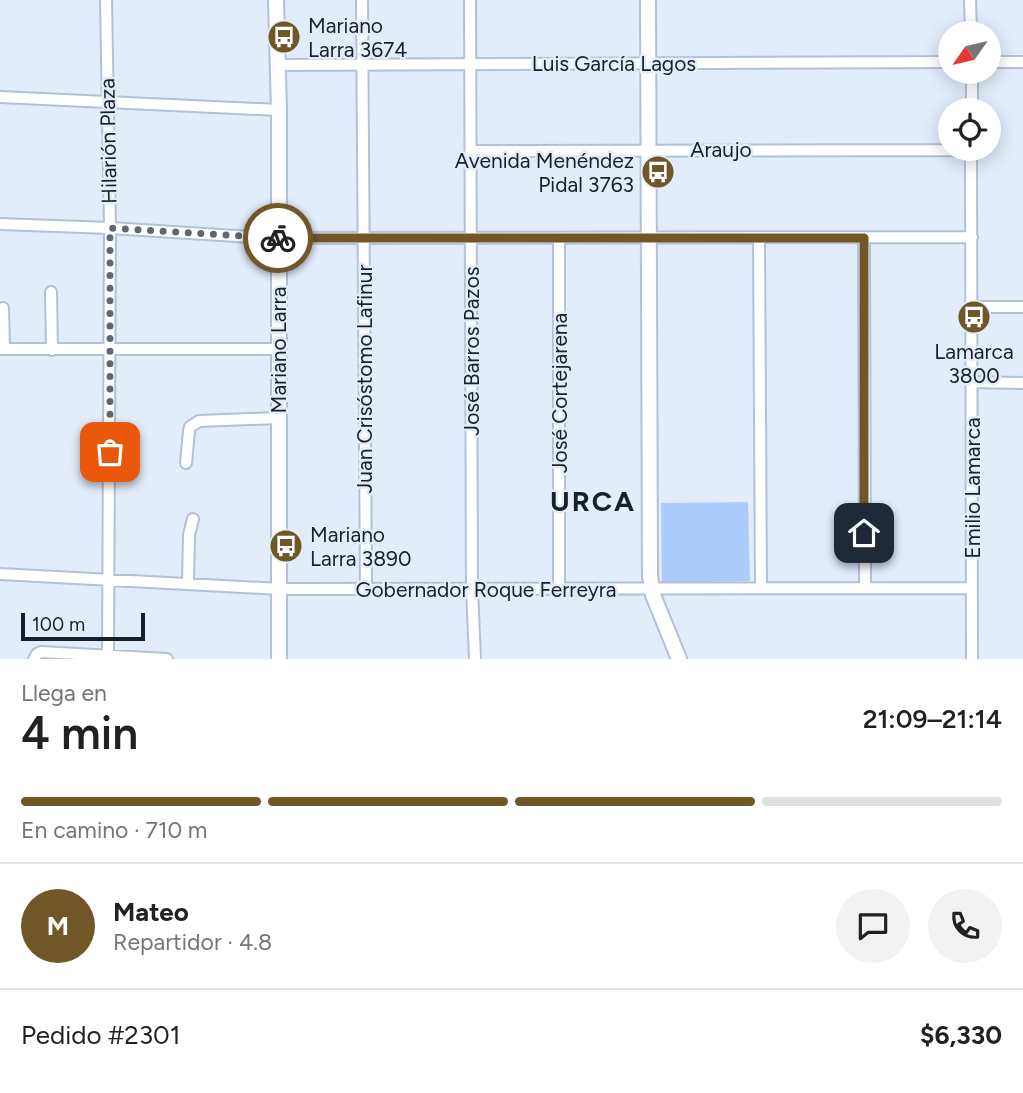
<!DOCTYPE html>
<html lang="es">
<head>
<meta charset="utf-8">
<style>
	:root { --surface:#fff; --page:#f2f2f2; --text:#202124; --muted:#757577; --line:#e0e0e0; --accent:#715728 }
	body { margin:0; font-family:Figtree,sans-serif; background:var(--page); color:var(--text); height:100vh; display:flex; flex-direction:column; font-size:26px; white-space:nowrap }
	* { box-sizing:border-box; margin:0 }
	p { font-size:23px; color:var(--muted) }
	.icon { flex:none; width:38px; height:38px; fill:none; stroke:currentColor; stroke-width:2; stroke-linecap:round; stroke-linejoin:round }
	.map { position:relative; height:659px; overflow:hidden }
	.drawer { display:flex; flex-direction:column; background:var(--surface); flex:1 }
	.drawer>* { flex:none }
	.needle { width:46px; rotate:236deg }
	.controls { position:absolute; left:938px; top:21px; display:grid; gap:14px }
	.controls a { display:grid; place-items:center; width:63px; height:63px; border-radius:50%; background:var(--surface); box-shadow:0 4px 18px #0003; font-size:35px }
	.scale { position:absolute; left:21px; bottom:18px; width:124px; box-sizing:border-box; padding-left:7px; border:4px solid #1a2029; border-top:0; font-size:19px; line-height:24px; white-space:nowrap; color:#1a2029; -webkit-text-stroke:5px #e2ecfb; paint-order:stroke }
	.pin { position:absolute; display:grid; place-items:center; width:60px; height:60px; color:#fff; margin:-30px; border-radius:14px; box-shadow:0 4px 10px #0006 }
	.courier { position:absolute; display:grid; place-items:center; width:70px; height:70px; margin:-35px; border:5px solid #715728; border-radius:50%; background:#fff; color:#222; box-shadow:0 2px 9px #0007 }
	.head em { font-style:normal; font-weight:600 }
	.head div { display:flex; flex-direction:column-reverse }
	.head { display:flex; align-items:center; justify-content:space-between; height:119px; padding:0 21px }
	h1 { font-size:46px; font-weight:600; line-height:52px }
	.bar { display:grid; grid-template-columns:repeat(4,1fr); gap:10px 7px; align-content:center; height:84px; padding:0 21px }
	.bar i { height:9px; border-radius:5px; background:var(--line) }
	.bar .selected { background:var(--accent) }
	.bar p { grid-column:span 4 }
	.line { display:flex; align-items:center; gap:18px; padding:0 21px; border-top:2px solid var(--line) }
	.line div { flex:1 }
	.round { display:grid; place-items:center; flex:none; width:74px; height:74px; border-radius:37px; background:var(--page) }
	.map>svg:first-child { display:block }
	.green { fill:#acccfe }
	.lines { fill:none; stroke-linecap:round; stroke-linejoin:round }
	.minor-casing { stroke:#b2c1d9; stroke-width:14 }
	.major-casing { stroke:#b2c1d9; stroke-width:18 }
	.minor { stroke:#fff; stroke-width:10 }
	.major { stroke:#fff; stroke-width:14 }
	.done { stroke:#606772; stroke-width:7; stroke-dasharray:0 12.6 }
	.route { stroke:#715728; stroke-width:9 }
	.labels { text-anchor:middle; dominant-baseline:central; stroke-width:5; stroke-linejoin:round; paint-order:stroke }
	.poi-label { font-size:21px; fill:#1a2029; stroke:#e2ecfb; text-anchor:start }
	.street-label { font-size:21px; fill:#1a2029; stroke:#e2ecfb }
	.district-label { font-size:28px; font-weight:bold; letter-spacing:2px; fill:#1a2029; stroke:#e2ecfb }
</style>
</head>
<body>
<div class="map">
<svg width="1023" height="659" viewBox="0 0 1023 659">
	<rect width="100%" height="100%" fill="#e2ecfb"/>
	<path class="green" d="M748,502L750,581L662,583L661,503Z"/>
	<g class="lines">
		<defs>
			<path id="minor" d="M106,0L110,228L108,659
				M362,0L366,589
				M470,0L472,589L475,659
				M970,0L971,33
				M989,62H1023
				M278,65L950,62
				M972,72V110
				M0,97L279,110
				M971,149L972,659
				M471,151L971,150
				M0,224L110,228L269,238L972,237
				M559,238V589
				M759,238L761,588
				M864,238L865,587
				M51,292L52,350
				M971,307H1023
				M3,308L4,349
				M0,349H278
				M972,382L1023,383
				M186,463L189,431L190,427L199,421L278,418
				M0,574L281,589L972,588
				M188,583L189,535L193,519
				M34,659L37,654L41,652L167,659"/>
			<path id="major" d="M276,0L279,110V659
				M648,0L650,576L653,595L679,659"/>
		</defs>
		<use href="#minor" class="minor-casing"/>
		<use href="#major" class="major-casing"/>
		<use href="#minor" class="minor"/>
		<use href="#major" class="major"/>
	</g>
	<g class="lines">
		<path class="done" d="M110,452V228L278,238"/>
		<path class="route" d="M278,238H864V533"/>
	</g>
	<defs>
		<symbol id="bus-disc" viewBox="-11 -11 22 22"><circle r="9.5" fill="#715728" stroke="#e2ecfb"/><path d="M-5-6H5V4H4V6H2V4H-2V6H-4V4H-5ZM-3.5-4V0h7V-4ZM-3.5 1.2v1.5H-2V1.2ZM2 1.2v1.5H3.5V1.2Z" fill="#fff"/></symbol>
	</defs>
	<g fill-rule="evenodd">
		<use href="#bus-disc" x="265" y="18" width="38" height="38"/>
		<use href="#bus-disc" x="639" y="153" width="38" height="38"/>
		<use href="#bus-disc" x="955" y="298" width="38" height="38"/>
		<use href="#bus-disc" x="267" y="527" width="38" height="38"/>
	</g>
	<g class="labels">
		<g class="poi-label">
			<text x="308" y="25">Mariano<tspan x="308" dy="24">Larra 3674</tspan></text>
			<text x="634" y="160" text-anchor="end">Avenida Menéndez<tspan x="634" dy="24">Pidal 3763</tspan></text>
			<text x="974" y="351" text-anchor="middle">Lamarca<tspan x="974" dy="24">3800</tspan></text>
			<text x="310" y="534">Mariano<tspan x="310" dy="24">Larra 3890</tspan></text>
		</g>
		<g class="street-label">
			<text x="614" y="63">Luis García Lagos</text>
			<text transform="translate(108 141) rotate(-91)">Hilarión Plaza</text>
			<text x="721" y="149">Araujo</text>
			<text transform="translate(278 350) rotate(-90)">Mariano Larra</text>
			<text transform="translate(471 351) rotate(-90)">José Barros Pazos</text>
			<text transform="translate(364 379) rotate(-90)">Juan Crisóstomo Lafinur</text>
			<text transform="translate(559 393) rotate(-90)">José Cortejarena</text>
			<text transform="translate(972 488) rotate(-90)">Emilio Lamarca</text>
			<text x="486" y="589">Gobernador Roque Ferreyra</text>
		</g>
		<g class="district-label">
			<text x="593" y="501">URCA</text>
		</g>
	</g>
</svg>
<div class="controls">
<a><svg class="needle" viewBox="-14 -14 28 28"><path d="M0-13l5 13h-10z" fill="#e53935"/><path d="M0 13l5-13h-10z" fill="#757577"/></svg></a>
<a><svg class="icon" aria-label="locate" viewBox="0 0 24 24"><circle cx="12" cy="12" r="6"/><path d="M12 2v4M12 18v4M2 12h4M18 12h4"/></svg></a>
</div>
<div class="scale">100 m</div>
<div class="pin" style="left:110px;top:452px;background:#ea580c"><svg class="icon" aria-label="bag" viewBox="0 0 24 24"><path d="M5 8h14l-1 12H6zM9 8a3 3 0 0 1 6 0"/></svg></div>
<div class="pin" style="left:864px;top:533px;background:#1f2937"><svg class="icon" aria-label="home" viewBox="0 0 24 24"><path d="M3 11l9-7 9 7M6 9v11h12V9"/></svg></div>
<div class="courier" style="left:278px;top:238px"><svg class="icon" aria-label="bike" viewBox="0 0 24 24"><circle cx="6" cy="16" r="4"/><circle cx="18" cy="16" r="4"/><path d="M6 16l4-8h5l3 8M10 8l3 8H6M13 5h3"/></svg></div>
</div>
<section class="drawer">
<div class="head"><div><h1>4 min</h1><p>Llega en</p></div><em>21:09–21:14</em></div>
<div class="bar"><i class="selected"></i><i class="selected"></i><i class="selected"></i><i></i><p>En camino · 710 m</p></div>
<div class="line" style="height:126px"><b class="round" style="background:var(--accent);color:#fff">M</b><div><b>Mateo</b><p>Repartidor · 4.8</p></div><a class="round"><svg class="icon" aria-label="chat" viewBox="0 0 24 24"><path d="M4 5h16v11H9l-5 4z"/></svg></a><a class="round"><svg class="icon" aria-label="phone" viewBox="0 0 24 24"><path d="M5 4h4l2 5-3 2q2 4 5 5l2-3 5 2v4C11 20 4 13 5 4z"/></svg></a></div>
<div class="line" style="height:91px"><div>Pedido #2301</div><b>$6,330</b></div>
</section>
</body>
</html>
